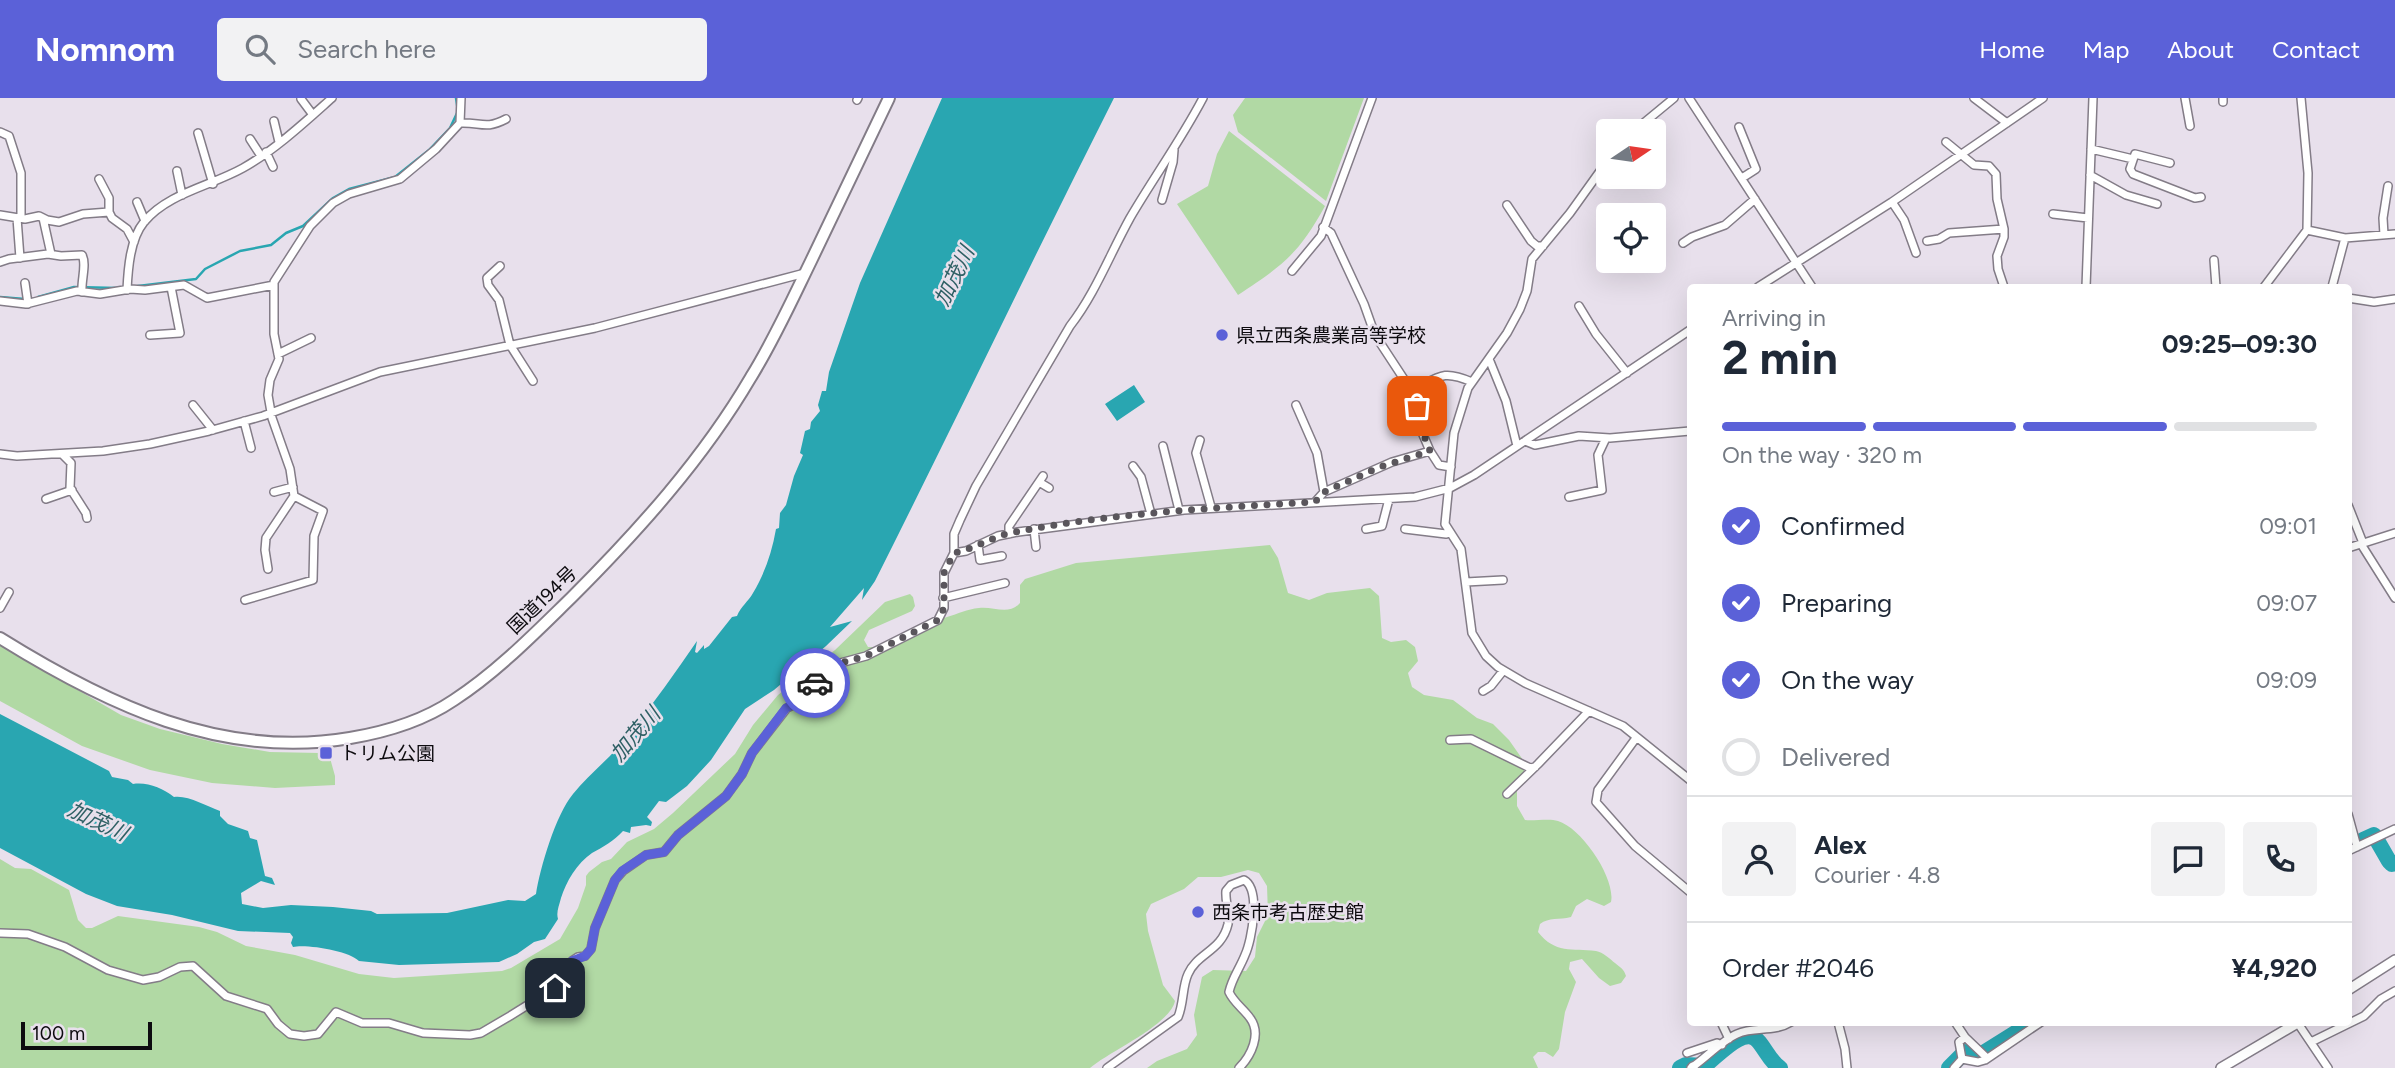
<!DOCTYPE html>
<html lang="en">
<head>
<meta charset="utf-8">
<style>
	:root { --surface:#fff; --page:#f2f2f3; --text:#1f2937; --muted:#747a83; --line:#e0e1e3; --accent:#5b61d8 }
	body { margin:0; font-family:Figtree,"Noto Sans JP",sans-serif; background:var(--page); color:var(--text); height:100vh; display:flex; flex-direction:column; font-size:26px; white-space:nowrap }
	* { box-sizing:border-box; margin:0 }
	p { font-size:23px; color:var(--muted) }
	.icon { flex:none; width:38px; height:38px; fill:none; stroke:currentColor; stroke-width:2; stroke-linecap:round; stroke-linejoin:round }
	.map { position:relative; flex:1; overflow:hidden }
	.sheet { position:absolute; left:1687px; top:186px; width:665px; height:742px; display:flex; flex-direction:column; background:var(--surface); border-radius:7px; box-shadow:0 7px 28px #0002 }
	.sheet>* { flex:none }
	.needle { width:46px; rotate:77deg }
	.tools { position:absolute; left:1596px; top:21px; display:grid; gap:14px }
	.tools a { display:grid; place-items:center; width:70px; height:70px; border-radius:7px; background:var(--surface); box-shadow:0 7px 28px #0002; font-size:35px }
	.scale { position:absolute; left:21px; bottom:18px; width:131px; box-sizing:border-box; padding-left:7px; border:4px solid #0d0b0f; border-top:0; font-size:19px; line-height:24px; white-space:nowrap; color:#0d0b0f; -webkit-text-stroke:5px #e8e0ec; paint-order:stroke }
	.pin { position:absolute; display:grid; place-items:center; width:60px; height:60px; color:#fff; margin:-30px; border-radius:14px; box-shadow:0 4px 10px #0006 }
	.courier { position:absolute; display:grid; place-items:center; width:70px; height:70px; margin:-35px; border:5px solid #5b61d8; border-radius:50%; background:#fff; color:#222; box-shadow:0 2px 9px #0007 }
	.headline em { font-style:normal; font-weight:700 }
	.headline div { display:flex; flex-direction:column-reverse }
	.headline { display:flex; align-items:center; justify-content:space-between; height:119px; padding:0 35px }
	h1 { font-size:46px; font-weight:700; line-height:52px }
	.bar { display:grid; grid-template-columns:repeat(4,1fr); gap:10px 7px; align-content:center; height:84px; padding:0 35px }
	.bar i { height:9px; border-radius:5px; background:var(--line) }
	.bar .selected { background:var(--accent) }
	.bar p { grid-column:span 4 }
	.line { display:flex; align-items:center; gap:18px; padding:0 35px; border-top:2px solid var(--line) }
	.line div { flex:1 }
	.round { display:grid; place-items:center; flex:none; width:74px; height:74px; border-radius:7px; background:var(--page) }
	ol { padding:0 35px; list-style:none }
	li { display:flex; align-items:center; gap:21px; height:77px }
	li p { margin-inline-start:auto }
	li .icon { padding:7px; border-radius:50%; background:var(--accent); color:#fff; stroke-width:4 }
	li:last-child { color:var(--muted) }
	li i { width:38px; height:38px; border:4px solid var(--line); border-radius:50% }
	header { display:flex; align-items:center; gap:42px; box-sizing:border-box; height:98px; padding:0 35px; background:var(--accent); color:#fff }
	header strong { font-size:33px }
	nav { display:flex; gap:38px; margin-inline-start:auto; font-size:24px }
	.search { width:490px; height:63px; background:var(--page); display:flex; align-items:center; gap:18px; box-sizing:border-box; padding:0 24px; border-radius:7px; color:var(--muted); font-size:26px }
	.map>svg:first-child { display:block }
	.green { fill:#b1d9a4 }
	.water { fill:#29a6b1 }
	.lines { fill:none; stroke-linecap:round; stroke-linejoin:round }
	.stream { stroke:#29a6b1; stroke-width:2.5 }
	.river { stroke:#29a6b1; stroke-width:16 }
	.minor-casing { stroke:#837c87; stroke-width:10 }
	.tertiary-casing { stroke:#837c87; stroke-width:12 }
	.trunk-casing { stroke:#837c87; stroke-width:14 }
	.minor { stroke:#fff; stroke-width:7 }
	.tertiary { stroke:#fff; stroke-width:9 }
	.trunk { stroke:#fff; stroke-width:10 }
	.done { stroke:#5a565c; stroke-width:7; stroke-dasharray:0 12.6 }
	.route { stroke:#5b61d8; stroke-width:9 }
	.poi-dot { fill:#5b61d8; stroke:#e8e0ec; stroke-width:2.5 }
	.labels { text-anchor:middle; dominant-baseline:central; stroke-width:5; stroke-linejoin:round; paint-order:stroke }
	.poi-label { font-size:19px; fill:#0d0b0f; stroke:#e8e0ec; text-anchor:start }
	.street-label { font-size:19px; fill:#0d0b0f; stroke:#e8e0ec }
	.water-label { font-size:21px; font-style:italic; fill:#2f6065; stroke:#e8e0ec }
</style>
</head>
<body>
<header>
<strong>Nomnom</strong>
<div class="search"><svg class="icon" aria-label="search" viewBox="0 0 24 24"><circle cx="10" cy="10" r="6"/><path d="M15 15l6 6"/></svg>Search here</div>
<nav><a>Home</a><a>Map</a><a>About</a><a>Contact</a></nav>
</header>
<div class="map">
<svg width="2395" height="970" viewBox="0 0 2395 970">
	<rect width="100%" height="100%" fill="#e8e0ec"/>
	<path class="green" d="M1245,0H1364L1326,103L1238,34L1233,17Z
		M1229,33L1325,108C1298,157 1283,167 1238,197L1177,106L1208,88L1217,56Z
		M1270,447L1278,460L1288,495L1309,502L1327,495L1370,490L1379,498L1382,540L1391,544L1406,542L1415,549L1418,563L1408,575L1412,589L1424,597L1453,602L1477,620L1493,626L1509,642L1523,662L1524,673L1517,690V708L1525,722C1535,723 1550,720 1558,723C1582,730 1616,781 1611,804L1604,808L1587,801L1576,808L1571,819C1559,822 1549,819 1540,826L1538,834C1555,856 1572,850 1596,853C1603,854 1610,861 1615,865C1621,870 1624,871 1626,878L1621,885L1610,888L1599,880L1582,861L1570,864L1569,871L1576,884L1565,914L1559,951L1553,959L1545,954H1538L1533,959L1538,970H1147L1157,963L1187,951L1197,937L1194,917L1202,879L1213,872L1246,873L1255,859L1257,839L1268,817L1267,788L1259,775L1248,772L1221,779H1198L1184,791L1151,806L1146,816L1148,833L1163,887L1175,903C1170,927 1110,953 1090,970H0V761L15,770L31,771L69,792L78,822L86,830H92L118,818L199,829L217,834L246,848L295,857L359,876L394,880L502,873L511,870L560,841L578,810L586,787V778L589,774L602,764L611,761L627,744L654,731L673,715L735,656L753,627L778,597L835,552L885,504L910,496L913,499L915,508L912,513L869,532L864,542L868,549H875C899,537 921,527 947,519C958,516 967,511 979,510C993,508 1009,518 1020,505V487L1025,481L1076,465Z
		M0,547L121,617L160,631L222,646L270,654L320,655L330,660L335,678V687L275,690L212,685L150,672L82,648L0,603Z"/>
	<path class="water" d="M942,0H1114C1033,160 956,322 875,483L862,502L864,490L830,529L852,523L826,548L774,592L745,611L711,662L687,688L666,704L659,703L647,719L652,724L651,728L646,727L631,729L630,735L623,733C614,743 603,749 592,755C577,765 566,784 561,800C559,808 556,814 558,821L545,841L534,844L517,856L499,864L399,867L359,863C349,853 307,846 293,849L291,845L293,839L290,835L238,833L172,817L117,808L86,796L0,750V616L109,673L112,679L128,682L133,686C148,684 162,690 174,699C188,697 206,708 220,713V718L228,726L248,733L250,740L257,742L265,778L272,780L275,787L261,783L241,795L242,806L263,810L291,807L333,809L371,813L377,816L447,815L508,802L525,803L536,796C540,770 556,716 573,696C591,674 614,657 631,634C654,604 676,574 697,543L695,554L697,555L704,547V551L709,548L732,519L737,518C741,508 748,504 753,495C765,475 772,454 776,431L779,430L780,415L786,407L794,378L803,357L800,355L805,333L810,331L811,324L820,313L818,307L822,293H826L829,274L860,185Z
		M1134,287L1145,304L1117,323L1105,306Z"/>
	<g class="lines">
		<path class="stream" d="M138,188L196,181L205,171L240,153L271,147L286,135L303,128L333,100L349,91L395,79L429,52L450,30L458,13L456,0
			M0,199L25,201
			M38,199L74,189L117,190"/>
		<path class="river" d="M2363,742L2374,737L2389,763L2392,766L2395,765
			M1680,970L1686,967L1704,968C1717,959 1745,925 1759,944C1767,954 1770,963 1780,970
			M1949,970L1965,954L1977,959L2033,924"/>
		<defs>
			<path id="minor" d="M1689,0L1812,189
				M1974,0L2007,25
				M2185,0L2190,28
				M2223,0V4
				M301,1L313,17
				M857,2L858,0
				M274,23L279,44
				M460,25C481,24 485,32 506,21
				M1739,29L1756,71L1742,80
				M1634,33L1674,0
				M0,34L9,38L21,75V120
				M198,35L213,86
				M250,41L261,58
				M1946,44L1974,67L1989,68L1996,76L1997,101L2004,131V139L1997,158L1998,171L2004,189
				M2091,51L2133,61
				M266,54L273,69
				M1608,62L1570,115L1532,161L1527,193L1520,211L1507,235L1468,290L1454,335L1445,426L1461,451L1472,535L1486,558L1498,569L1525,585L1623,628L1690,682
				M2170,65L2135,56L2130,71L2133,76L2195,100L2201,99
				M177,73L182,97
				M2090,77L2126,97L2157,106
				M99,81L109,100V114L112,120L127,131L134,144
				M1162,102L1173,64L1174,52
				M137,104L145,123
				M1892,104L1904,122L1916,155
				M1507,107L1531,143L1537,148H1543
				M2053,116L2088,120
				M0,117L25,121L39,118L47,122L59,124L83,116L109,114
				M17,120L20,160
				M43,120L51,156
				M1323,129L1331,135L1364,206L1375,237L1413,295L1418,325L1430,353L1439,367L1451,369
				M2307,132L2345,140L2395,136
				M2384,137L2383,120L2388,88
				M1927,143L1939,141L1949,135L2004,131
				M1683,145L1692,139L1725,127L1755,101
				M2214,162L2216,189
				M0,164L9,161L48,156L61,158L82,157C87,166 81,182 82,194
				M500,168L487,180L488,187L499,202L510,247L533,283
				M1292,173L1321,138L1372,0
				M25,185L28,206
				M1758,189L1892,104L2043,0
				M2086,189L2093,0
				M2264,189L2307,132L2308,75L2301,0
				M2332,189L2345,140
				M127,192C128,171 130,141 144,124C168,95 211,88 243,70C275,52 305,24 332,0
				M2348,200L2374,204L2395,201
				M0,203L26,206L77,193L100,196L130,191L145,192L184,187L207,200L274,187
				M1579,208L1596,236L1627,275
				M150,237L180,235L171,189
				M278,256L311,240
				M1489,261L1506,303L1517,348
				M1412,293C1439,279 1442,271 1472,284
				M193,307L213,332
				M1296,307L1317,355L1324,394L1315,404
				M244,323L251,350
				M1200,342L1196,355L1211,409
				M1525,343L1535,347L1579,338L1610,340L1690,333
				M1163,348L1179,412
				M0,356L17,358L103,353L150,346L209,333L263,318L380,274L595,230L805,175
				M62,356L71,365L70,390L86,415L87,420
				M1133,368L1141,379L1151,416
				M1039,384L1049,390
				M274,394L293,389
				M1324,394L1392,364L1430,353
				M1569,399L1602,392L1598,357L1606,340
				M46,401L72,392
				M2348,407L2363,445
				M1034,431L1036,449
				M1366,431L1382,428L1389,401
				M1405,431L1446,436L1450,434
				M1009,436V428L1043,378
				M2361,446L2395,500
				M978,447L980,462L1002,458
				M2348,450L2395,435
				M954,455L966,453L998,438L1018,434L1184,412L1415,399L1450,390L1474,377L1690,232
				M268,471L265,452L266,440L294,398
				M1466,484L1503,482
				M943,500L1005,485
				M245,502L313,482L314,438L323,413L294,398L290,371L272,320L268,297L270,282L279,261L274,236V184L310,128L333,105L349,96L400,81L436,51L460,25L461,0
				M0,510L9,494
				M1483,593L1491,588L1503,573
				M1636,640L1598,692L1596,704L1635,748L1690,794
				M1450,642L1471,641L1530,670L1535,669
				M1507,696L1538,666L1589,613
				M2348,716L2357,749
				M2348,753L2395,731
				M0,835L28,836L65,849L108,872L143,882L159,879L180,869L193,868L226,898L267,911L278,926L290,936L304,938L318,936L336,914L362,925H389L423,935L470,937L481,935L510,918L555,890L564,872L572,863L578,859L585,858L591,851L595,830L615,782L623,773L646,757L664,754L678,737L726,698L742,676L752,655L787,610L808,600L817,581L833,567L866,558L938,522L944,510V475L954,455V436L960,422L976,388L1070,228C1095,196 1110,156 1130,120C1154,79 1181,42 1203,0
				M1721,924L1729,941
				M1838,924L1845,951L1847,970
				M1955,924L1965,939L1987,960
				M2297,924L2328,970
				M2311,944L2364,918L2381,901L2395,893
				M1687,955L1717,945L1722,947
				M1962,961L1978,964L1985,962L2041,924
				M1962,961L1959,944L1965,939
				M1107,970L1178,919C1184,905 1182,889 1188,876C1197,855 1222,853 1228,826C1230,815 1225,804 1226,793L1231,787L1244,782C1261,791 1252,842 1245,857C1240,870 1232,880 1229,894C1234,905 1243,910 1250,920C1262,936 1251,958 1239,970
				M1691,970C1706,960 1721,943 1737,936C1755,928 1773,935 1791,924
				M1954,970L1962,961"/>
			<path id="tertiary" d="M2348,892L2395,862
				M1693,970V969
				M2221,970L2299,924"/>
			<path id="trunk" d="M0,540C106,606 221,662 350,640C386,634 423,623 454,602C497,574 534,536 571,500C638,433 703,361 751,279C774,242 792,202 811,163C837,108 863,54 889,0"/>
		</defs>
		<use href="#minor" class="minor-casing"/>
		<use href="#tertiary" class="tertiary-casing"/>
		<use href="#trunk" class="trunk-casing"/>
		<use href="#minor" class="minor"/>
		<use href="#tertiary" class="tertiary"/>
		<use href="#trunk" class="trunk"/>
	</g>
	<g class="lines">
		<path class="done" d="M815,585L833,567L866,558L938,522L944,510V475L954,455C974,451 990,440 1010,435C1110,415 1213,410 1315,404L1324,394L1380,369L1430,353L1419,325L1417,308"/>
		<path class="route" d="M555,890L564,872L572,863L585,858L591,851L595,830L615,782L622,773L646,757L664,754L678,737L726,698L742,676L752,655L786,610L808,600L815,585"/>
	</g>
	<g class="poi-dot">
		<circle cx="1222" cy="237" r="7"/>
		<rect x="319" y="648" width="14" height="14" rx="3.5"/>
		<circle cx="1198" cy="814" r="7"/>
	</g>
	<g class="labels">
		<g class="poi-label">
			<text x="1236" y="237">県立西条農業高等学校</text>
			<text x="340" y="655">トリム公園</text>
			<text x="1212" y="814">西条市考古歴史館</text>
		</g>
		<g class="street-label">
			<text transform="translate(542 502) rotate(-44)">国道194号</text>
		</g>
		<g class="water-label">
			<text transform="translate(954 178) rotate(-64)">加茂川</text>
			<text transform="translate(635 636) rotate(-49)">加茂川</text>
			<text transform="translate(98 723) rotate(25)">加茂川</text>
		</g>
	</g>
</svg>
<div class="tools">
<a><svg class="needle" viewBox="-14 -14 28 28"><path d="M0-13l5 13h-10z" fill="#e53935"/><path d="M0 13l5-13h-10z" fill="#747a83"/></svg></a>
<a><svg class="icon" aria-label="locate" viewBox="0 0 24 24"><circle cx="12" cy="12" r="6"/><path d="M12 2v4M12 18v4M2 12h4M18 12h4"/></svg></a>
</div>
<div class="scale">100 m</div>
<div class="pin" style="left:1417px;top:308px;background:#ea580c"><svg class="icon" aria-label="bag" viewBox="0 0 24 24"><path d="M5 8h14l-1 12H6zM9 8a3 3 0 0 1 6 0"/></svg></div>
<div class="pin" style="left:555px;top:890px;background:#1f2937"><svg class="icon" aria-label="home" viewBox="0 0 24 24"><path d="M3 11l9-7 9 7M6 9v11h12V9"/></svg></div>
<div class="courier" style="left:815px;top:585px"><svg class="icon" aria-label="car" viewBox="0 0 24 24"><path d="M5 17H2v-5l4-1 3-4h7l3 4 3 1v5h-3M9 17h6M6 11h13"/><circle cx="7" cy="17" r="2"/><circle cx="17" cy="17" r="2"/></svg></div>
<section class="sheet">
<div class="headline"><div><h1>2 min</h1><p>Arriving in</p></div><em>09:25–09:30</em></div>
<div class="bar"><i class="selected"></i><i class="selected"></i><i class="selected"></i><i></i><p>On the way · 320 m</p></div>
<ol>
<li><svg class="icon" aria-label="check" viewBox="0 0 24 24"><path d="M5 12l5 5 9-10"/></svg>Confirmed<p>09:01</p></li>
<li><svg class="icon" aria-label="check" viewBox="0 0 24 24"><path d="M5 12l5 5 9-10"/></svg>Preparing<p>09:07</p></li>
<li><svg class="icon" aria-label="check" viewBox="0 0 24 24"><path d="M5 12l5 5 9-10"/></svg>On the way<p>09:09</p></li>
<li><i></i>Delivered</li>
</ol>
<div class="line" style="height:126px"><a class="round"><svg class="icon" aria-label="person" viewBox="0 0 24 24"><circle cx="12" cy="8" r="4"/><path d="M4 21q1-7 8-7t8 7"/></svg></a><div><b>Alex</b><p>Courier · 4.8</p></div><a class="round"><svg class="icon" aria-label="chat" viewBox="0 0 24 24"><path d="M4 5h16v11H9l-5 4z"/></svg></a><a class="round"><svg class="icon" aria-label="phone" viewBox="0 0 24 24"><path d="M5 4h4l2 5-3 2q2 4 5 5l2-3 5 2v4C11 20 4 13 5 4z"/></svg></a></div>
<div class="line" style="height:91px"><div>Order #2046</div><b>¥4,920</b></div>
</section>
</div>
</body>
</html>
